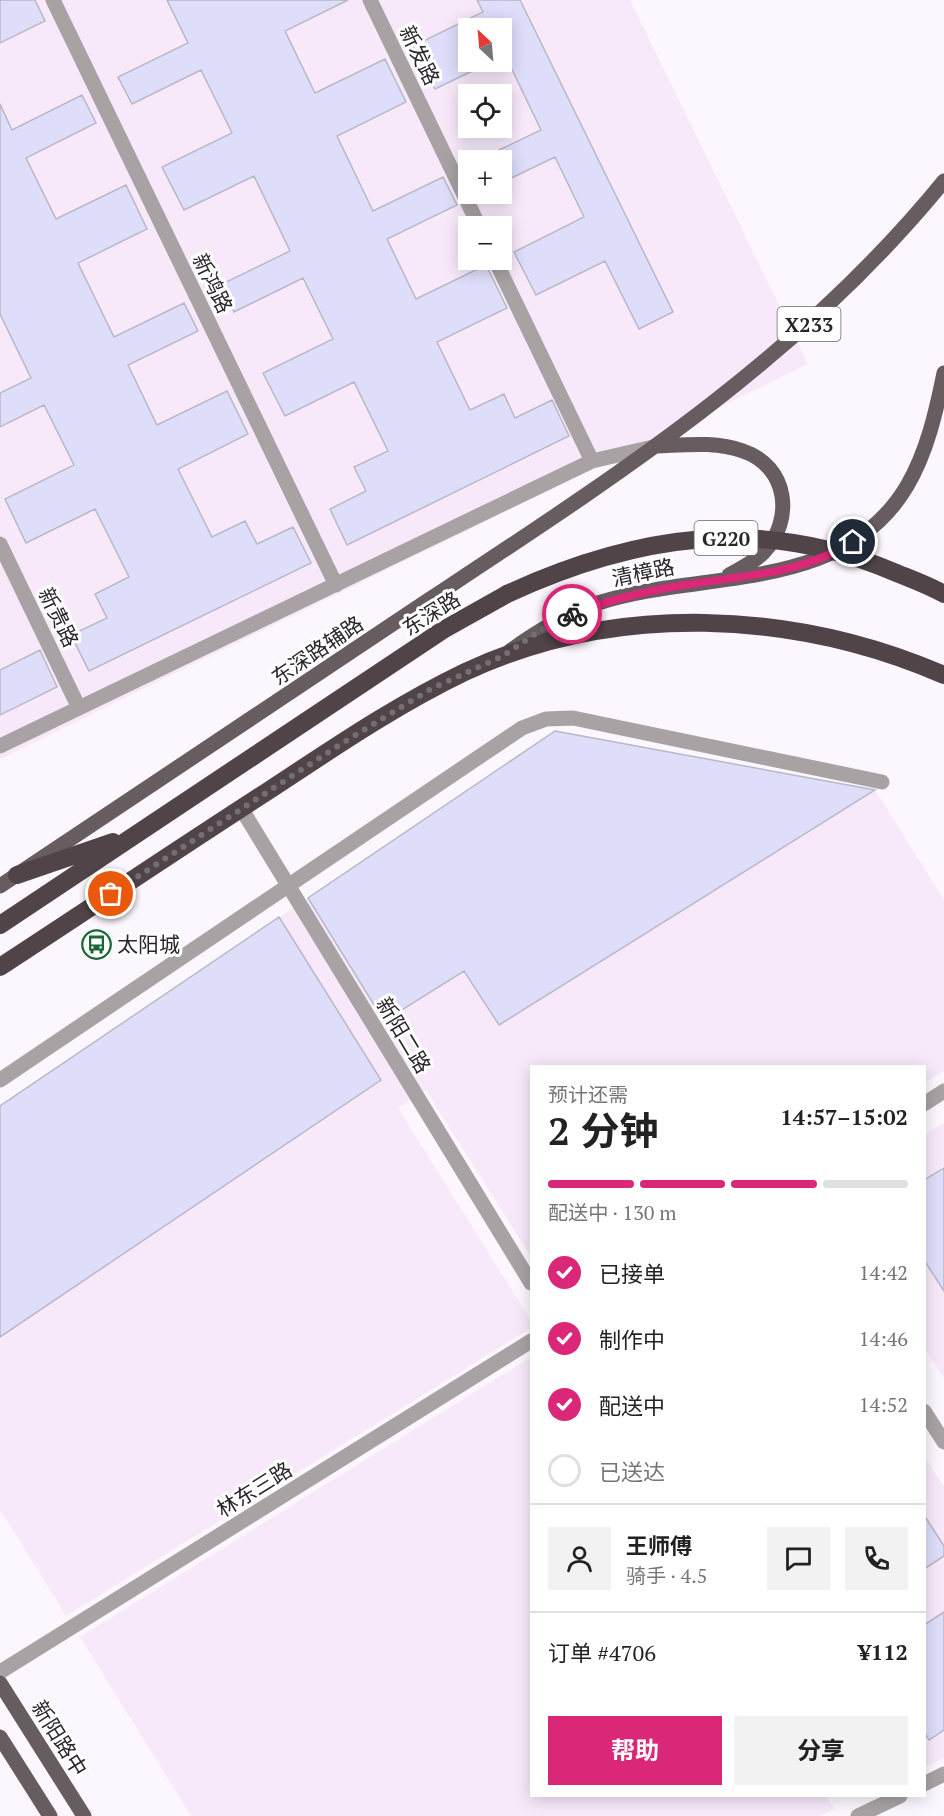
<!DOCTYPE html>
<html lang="zh">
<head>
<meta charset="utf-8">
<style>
	:root { --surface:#fff; --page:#f2f2f2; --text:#222; --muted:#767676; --line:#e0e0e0; --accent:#db2777 }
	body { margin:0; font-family:"PT Serif","Noto Sans SC",serif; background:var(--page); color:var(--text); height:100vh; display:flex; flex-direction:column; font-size:22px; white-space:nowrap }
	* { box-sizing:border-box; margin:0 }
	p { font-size:20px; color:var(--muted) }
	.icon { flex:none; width:33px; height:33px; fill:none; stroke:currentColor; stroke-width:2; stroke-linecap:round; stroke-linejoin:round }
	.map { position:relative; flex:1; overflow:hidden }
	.sheet { position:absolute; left:530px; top:1065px; width:396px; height:732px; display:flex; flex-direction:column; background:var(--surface); border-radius:0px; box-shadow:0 3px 15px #0003 }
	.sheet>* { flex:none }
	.needle { width:39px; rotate:334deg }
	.fabs { position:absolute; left:458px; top:18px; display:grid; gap:12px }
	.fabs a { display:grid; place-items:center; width:54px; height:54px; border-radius:0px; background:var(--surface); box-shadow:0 3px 15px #0003; font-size:30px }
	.pin { position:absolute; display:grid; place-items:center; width:51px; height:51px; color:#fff; margin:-26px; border:3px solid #fff; border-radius:50%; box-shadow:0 2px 6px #0007 }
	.courier { position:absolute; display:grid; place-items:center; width:60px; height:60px; margin:-30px; border:4px solid #db2777; border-radius:50%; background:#fff; color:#222; box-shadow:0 2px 8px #0007 }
	.head em { font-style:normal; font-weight:700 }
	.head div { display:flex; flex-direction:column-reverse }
	.head { display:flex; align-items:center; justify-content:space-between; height:102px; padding:0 18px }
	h1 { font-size:39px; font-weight:700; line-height:45px }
	.bar { display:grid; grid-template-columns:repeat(4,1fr); gap:9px 6px; align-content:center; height:72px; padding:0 18px }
	.bar i { height:8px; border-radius:4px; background:var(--line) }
	.bar .active { background:var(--accent) }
	.bar p { grid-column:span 4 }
	.line { display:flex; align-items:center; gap:15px; padding:0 18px; border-top:2px solid var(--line) }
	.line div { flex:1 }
	.round { display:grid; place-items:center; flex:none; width:63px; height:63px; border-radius:0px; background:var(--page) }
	ol { padding:0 18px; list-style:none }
	li { display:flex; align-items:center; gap:18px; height:66px }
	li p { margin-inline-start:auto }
	li .icon { padding:6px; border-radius:50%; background:var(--accent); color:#fff; stroke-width:4 }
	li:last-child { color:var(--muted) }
	li i { width:33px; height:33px; border:3px solid var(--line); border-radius:50% }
	.cta { display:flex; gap:12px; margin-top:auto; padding:12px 18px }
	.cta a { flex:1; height:69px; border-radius:0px; background:var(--accent); color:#fff; font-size:24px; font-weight:700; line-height:69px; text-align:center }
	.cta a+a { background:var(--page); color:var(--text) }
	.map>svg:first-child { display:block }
	.built { fill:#f7e9fa; fill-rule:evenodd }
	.building { fill:#dedefb; stroke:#b9b8c5; stroke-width:1.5 }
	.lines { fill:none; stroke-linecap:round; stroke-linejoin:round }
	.minor { stroke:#a9a2a5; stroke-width:15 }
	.major { stroke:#675c60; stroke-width:15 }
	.highway { stroke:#504448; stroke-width:18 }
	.highway-bridge { stroke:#504448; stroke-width:18 }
	.done { stroke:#736f74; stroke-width:6; stroke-dasharray:0 10.8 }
	.route { stroke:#db2777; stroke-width:8 }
	.labels { text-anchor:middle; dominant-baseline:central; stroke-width:6; stroke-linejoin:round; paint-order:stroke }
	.shield { fill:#fff; stroke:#69676a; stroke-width:1.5 }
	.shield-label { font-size:20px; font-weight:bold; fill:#29262a }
	.street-label { font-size:21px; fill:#29262a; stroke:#fff }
	.poi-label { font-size:21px; fill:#29262a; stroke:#fff; text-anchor:start }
</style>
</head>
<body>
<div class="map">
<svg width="944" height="1816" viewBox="0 0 944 1816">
	<rect width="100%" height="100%" fill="#fcf7fe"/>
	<path class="built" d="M0,0H630L808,364L0,759ZM468,28H501V62H468ZM468,94H501V128H468ZM468,160H501V194H468ZM468,226H501V260H468Z
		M555,731L875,790L944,900V1071L924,1083V1066H531V1257L426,1090L398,1108L531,1321V1328L66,1616L0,1509V1106Z
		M944,1123V1378L924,1347V1135Z
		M531,1357V1796H826L835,1809L820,1816H191L80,1637Z
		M924,1456L944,1487V1758L924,1767Z"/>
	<path class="building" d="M0,0H35L45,21L0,43Z
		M167,0H348L285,31L315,93L385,59L406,102L337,136L373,211L443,177L457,205L387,239L416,299L486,265L507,308L437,342L470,410L504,394L515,418L552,400L569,436L347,545L330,509L366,491L354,467L388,451L354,382L285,416L263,373L333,339L303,278L234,312L220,285L290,251L254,176L184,210L162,167L232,133L201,70L132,104L118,77L188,43Z
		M477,0H520L673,312L639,329L605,261L536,295L514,252L584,217L555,157L501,183V160H478L541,130L505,55L501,56V28H468V62H491L435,89L413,46L483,12Z
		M82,95L96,123L26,158L56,219L126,185L147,229L78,263L114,337L184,303L198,331L128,365L157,425L227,391L248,434L178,469L212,537L245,521L257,544L293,527L311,563L89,671L71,635L107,618L95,594L129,577L95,509L26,543L5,499L74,465L44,405L0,427V393L31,378L0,314V104L12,130Z
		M40,650L57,687L0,715V670Z
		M555,731L875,790L499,1025L464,971L384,1021L308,898Z
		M279,917L381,1080L0,1337V1106Z
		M944,1168V1291L924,1260V1180Z
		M924,1515L944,1546V1556L924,1569Z
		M944,1612V1730L929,1740L924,1732V1625Z"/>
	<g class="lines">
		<path class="minor" d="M53,0L336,585
			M370,0L479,226
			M495,260L592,461
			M0,544L79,708
			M0,746L592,461L653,447
			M241,808L531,1283
			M0,1080L522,728L546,719L573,718L882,782
			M924,1104L944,1091
			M924,1411L944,1442
			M0,1672L531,1341
			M924,1784L944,1774
			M858,1816L900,1796"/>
		<path class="major" d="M656,446C685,445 715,441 743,451C788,466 795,520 763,553C754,562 740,569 729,575
			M510,651C537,631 567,614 598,603C703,569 842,595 907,486C927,452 936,412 944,373
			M0,886C144,791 286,694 430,599C618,475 800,358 944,181
			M0,1683L84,1816
			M0,1737L50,1816"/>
		<path class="highway" d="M17,875L113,842
			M0,925L443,630L507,594
			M0,967C89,909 178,849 268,791C332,749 396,705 465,672C615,602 794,610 944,675"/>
		<path class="highway-bridge" d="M507,594C635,535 761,515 894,572C911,579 928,585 944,594"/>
	</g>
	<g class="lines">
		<path class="done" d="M111,894L344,742L431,689L503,656L541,630L572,614"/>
		<path class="route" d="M572,614C613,598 655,589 698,583C752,575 805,572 853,542"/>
	</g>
	<defs>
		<symbol id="bus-ring" viewBox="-11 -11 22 22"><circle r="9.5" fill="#fff" stroke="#196737" stroke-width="1.5"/><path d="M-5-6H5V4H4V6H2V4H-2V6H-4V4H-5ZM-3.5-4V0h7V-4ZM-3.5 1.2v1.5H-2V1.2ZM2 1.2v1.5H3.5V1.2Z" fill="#196737"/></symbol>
	</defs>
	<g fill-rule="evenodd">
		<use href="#bus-ring" x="80" y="928" width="33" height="33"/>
	</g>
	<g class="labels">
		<g class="shield">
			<rect x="777.5" y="307" width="63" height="34" rx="4.5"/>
			<rect x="694.5" y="521" width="63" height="34" rx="4.5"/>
		</g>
		<g class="shield-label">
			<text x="809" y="324">X233</text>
			<text x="726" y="538">G220</text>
		</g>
		<g class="street-label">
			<text transform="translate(420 55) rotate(64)">新发路</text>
			<text transform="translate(213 283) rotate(64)">新鸿路</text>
			<text transform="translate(643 572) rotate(-12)">清樟路</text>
			<text transform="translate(431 613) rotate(-32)">东深路</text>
			<text transform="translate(59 617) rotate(64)">新贵路</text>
			<text transform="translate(317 650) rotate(-34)">东深路辅路</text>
			<text transform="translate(404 1035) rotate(59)">新阳二路</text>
			<text transform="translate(254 1489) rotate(-32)">林东三路</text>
			<text transform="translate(60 1738) rotate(58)">新阳路中</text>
		</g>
		<g class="poi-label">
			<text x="117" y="944">太阳城</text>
		</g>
	</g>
</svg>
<div class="fabs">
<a><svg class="needle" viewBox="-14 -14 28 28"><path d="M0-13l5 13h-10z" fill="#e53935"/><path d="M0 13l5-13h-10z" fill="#767676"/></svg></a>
<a><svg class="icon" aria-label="locate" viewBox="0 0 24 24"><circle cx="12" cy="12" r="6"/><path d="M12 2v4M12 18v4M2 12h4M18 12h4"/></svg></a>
<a>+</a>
<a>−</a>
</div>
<div class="pin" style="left:111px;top:894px;background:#ea580c"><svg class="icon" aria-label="bag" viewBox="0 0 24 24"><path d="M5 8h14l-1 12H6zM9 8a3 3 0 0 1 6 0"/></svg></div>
<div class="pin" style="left:853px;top:542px;background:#1f2937"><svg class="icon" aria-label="home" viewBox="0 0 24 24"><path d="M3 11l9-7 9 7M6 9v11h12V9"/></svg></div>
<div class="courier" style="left:572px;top:614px"><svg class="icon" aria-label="bike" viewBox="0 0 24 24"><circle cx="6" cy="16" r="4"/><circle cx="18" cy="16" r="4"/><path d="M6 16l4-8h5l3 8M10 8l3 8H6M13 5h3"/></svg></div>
<section class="sheet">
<div class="head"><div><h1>2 分钟</h1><p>预计还需</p></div><em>14:57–15:02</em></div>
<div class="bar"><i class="active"></i><i class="active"></i><i class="active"></i><i></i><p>配送中 · 130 m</p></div>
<ol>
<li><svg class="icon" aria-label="check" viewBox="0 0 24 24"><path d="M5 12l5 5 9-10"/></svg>已接单<p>14:42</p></li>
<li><svg class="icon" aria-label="check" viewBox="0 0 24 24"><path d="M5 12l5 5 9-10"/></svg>制作中<p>14:46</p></li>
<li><svg class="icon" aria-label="check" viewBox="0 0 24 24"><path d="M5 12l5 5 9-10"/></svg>配送中<p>14:52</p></li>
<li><i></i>已送达</li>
</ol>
<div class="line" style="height:108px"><a class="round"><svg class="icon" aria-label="person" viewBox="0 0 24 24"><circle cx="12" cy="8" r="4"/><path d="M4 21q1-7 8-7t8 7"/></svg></a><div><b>王师傅</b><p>骑手 · 4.5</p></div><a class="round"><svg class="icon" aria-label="chat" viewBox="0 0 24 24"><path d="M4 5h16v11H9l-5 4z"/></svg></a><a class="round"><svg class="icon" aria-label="phone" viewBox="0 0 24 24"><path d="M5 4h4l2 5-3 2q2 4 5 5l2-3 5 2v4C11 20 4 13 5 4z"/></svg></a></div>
<div class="line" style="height:78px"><div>订单 #4706</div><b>¥112</b></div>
<div class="cta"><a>帮助</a><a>分享</a></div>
</section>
</div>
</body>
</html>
